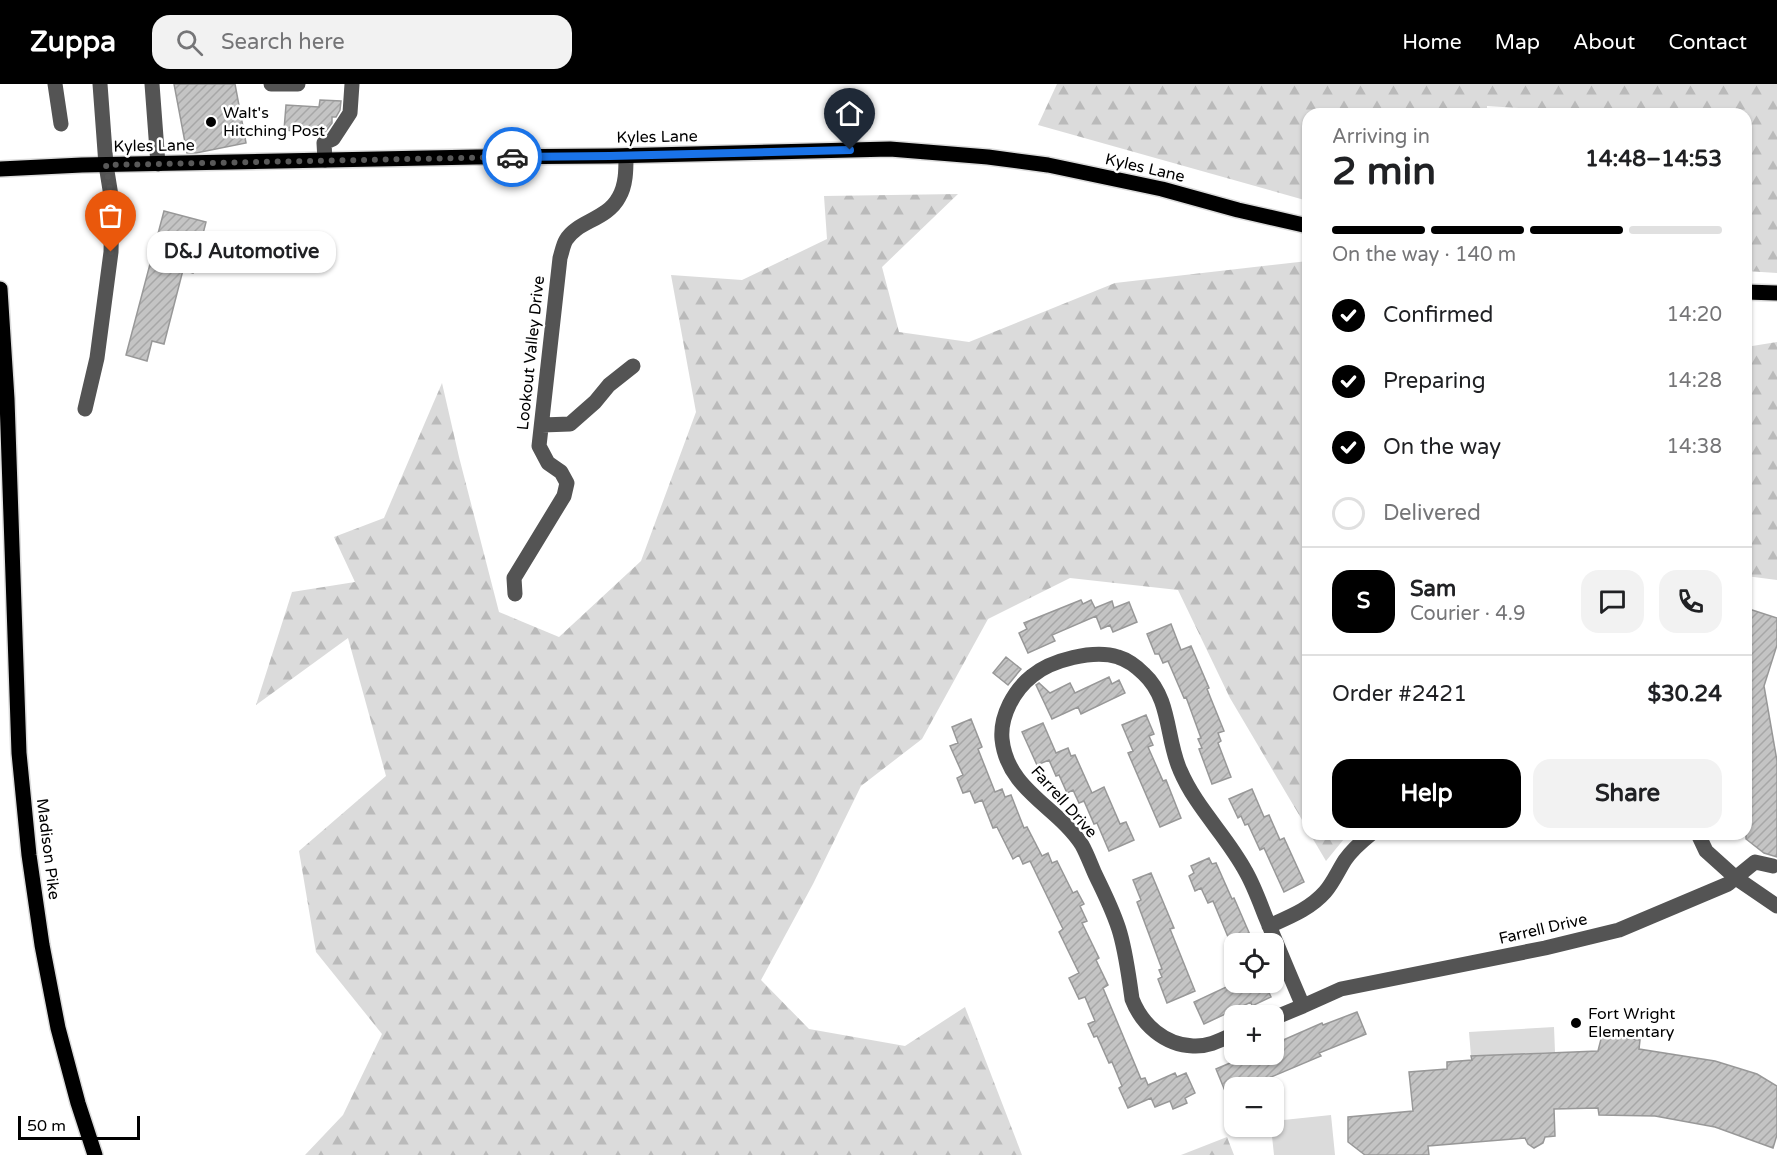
<!DOCTYPE html>
<html lang="en">
<head>
<meta charset="utf-8">
<style>
	:root { --surface:#fff; --page:#f2f2f2; --text:#202124; --muted:#757577; --line:#e0e0e0; --accent:#000 }
	body { margin:0; font-family:"Varela Round",sans-serif; background:var(--page); color:var(--text); height:100vh; display:flex; flex-direction:column; font-size:22px; white-space:nowrap }
	* { box-sizing:border-box; margin:0 }
	p { font-size:20px; color:var(--muted) }
	.icon { flex:none; width:33px; height:33px; fill:none; stroke:currentColor; stroke-width:2; stroke-linecap:round; stroke-linejoin:round }
	.map { position:relative; flex:1; overflow:hidden }
	.drawer { position:absolute; left:1302px; top:24px; width:450px; height:732px; display:flex; flex-direction:column; background:var(--surface); border-radius:18px; box-shadow:0 2px 4px #0004 }
	.drawer>* { flex:none }
	.buttons { position:absolute; left:1224px; top:849px; display:grid; gap:12px }
	.buttons a { display:grid; place-items:center; width:60px; height:60px; border-radius:12px; background:var(--surface); box-shadow:0 2px 4px #0004; font-size:30px }
	.scale { position:absolute; left:18px; bottom:15px; width:122px; box-sizing:border-box; padding-left:6px; border:3px solid #000; border-top:0; font-size:16px; line-height:21px; white-space:nowrap; color:#000; -webkit-text-stroke:4px #fff; paint-order:stroke }
	.pin { position:absolute; display:grid; place-items:center; width:51px; height:51px; color:#fff; margin:-62px -26px; border-radius:50% 50% 50% 0; rotate:-45deg; box-shadow:0 0 6px #0007 }
	.pin .icon { rotate:45deg }
	.courier { position:absolute; display:grid; place-items:center; width:60px; height:60px; margin:-30px; border:4px solid #1a73e8; border-radius:50%; background:#fff; color:#222; box-shadow:0 2px 8px #0007 }
	.bubble { position:absolute; height:42px; border-radius:18px; background:var(--surface); box-shadow:0 2px 4px #0004; font-size:20px; font-weight:700; line-height:42px; text-align:center }
	.headline em { font-style:normal; font-weight:700 }
	.headline div { display:flex; flex-direction:column-reverse }
	.headline { display:flex; align-items:center; justify-content:space-between; height:102px; padding:0 30px }
	h1 { font-size:39px; font-weight:700; line-height:45px }
	.bar { display:grid; grid-template-columns:repeat(4,1fr); gap:9px 6px; align-content:center; height:72px; padding:0 30px }
	.bar i { height:8px; border-radius:4px; background:var(--line) }
	.bar .active { background:var(--accent) }
	.bar p { grid-column:span 4 }
	.line { display:flex; align-items:center; gap:15px; padding:0 30px; border-top:2px solid var(--line) }
	.line div { flex:1 }
	.round { display:grid; place-items:center; flex:none; width:63px; height:63px; border-radius:18px; background:var(--page) }
	ol { padding:0 30px; list-style:none }
	li { display:flex; align-items:center; gap:18px; height:66px }
	li p { margin-inline-start:auto }
	li .icon { padding:6px; border-radius:50%; background:var(--accent); color:#fff; stroke-width:4 }
	li:last-child { color:var(--muted) }
	li i { width:33px; height:33px; border:3px solid var(--line); border-radius:50% }
	.action { display:flex; gap:12px; margin-top:auto; padding:12px 30px }
	.action a { flex:1; height:69px; border-radius:18px; background:var(--accent); color:#fff; font-size:24px; font-weight:700; line-height:69px; text-align:center }
	.action a+a { background:var(--page); color:var(--text) }
	header { display:flex; align-items:center; gap:36px; box-sizing:border-box; height:84px; padding:0 30px; background:var(--accent); color:#fff }
	header strong { font-size:28px }
	nav { display:flex; gap:33px; margin-inline-start:auto; font-size:21px }
	.search { width:420px; height:54px; background:var(--page); display:flex; align-items:center; gap:15px; box-sizing:border-box; padding:0 21px; border-radius:18px; color:var(--muted); font-size:22px }
	.map>svg:first-child { display:block }
	.forest { fill:url(#forest-firs) }
	.park { fill:#dbdbdb }
	.building { fill:url(#building-hatch); stroke:#989898; stroke-width:1.5 }
	.lines { fill:none; stroke-linecap:round; stroke-linejoin:round }
	.major-casing { stroke:#dbdbdb; stroke-width:18 }
	.minor { stroke:#545454; stroke-width:15 }
	.major { stroke:#000; stroke-width:15 }
	.done { stroke:#595959; stroke-width:6; stroke-dasharray:0 10.8 }
	.route { stroke:#1a73e8; stroke-width:8 }
	.poi-dot { fill:#000; stroke:#fff; stroke-width:2 }
	.labels { text-anchor:middle; dominant-baseline:central; stroke-width:5; stroke-linejoin:round; paint-order:stroke }
	.poi-label { font-size:16px; fill:#000; stroke:#fff; text-anchor:start }
	.street-label { font-size:16px; fill:#000; stroke:#fff }
</style>
</head>
<body>
<header>
<strong>Zuppa</strong>
<div class="search"><svg class="icon" aria-label="search" viewBox="0 0 24 24"><circle cx="10" cy="10" r="6"/><path d="M15 15l6 6"/></svg>Search here</div>
<nav><a>Home</a><a>Map</a><a>About</a><a>Contact</a></nav>
</header>
<div class="map">
<svg width="1777" height="1071" viewBox="0 0 1777 1071">
	<defs>
		<pattern id="forest-firs" width="22" height="20" patternUnits="userSpaceOnUse" patternTransform="scale(1.5)"><rect width="22" height="20" fill="#dbdbdb"/><path d="M5 1l3.5 6h-7zM16 11l3.5 6h-7z" fill="#bababa"/></pattern>
		<pattern id="building-hatch" width="6" height="6" patternUnits="userSpaceOnUse" patternTransform="scale(1.5)"><rect width="6" height="6" fill="#c4c4c4"/><path d="M-1 1l2-2M0 6l6-6M5 7l2-2" fill="none" stroke="#a7a7a7"/></pattern>
	</defs>
	<rect width="100%" height="100%" fill="#fff"/>
	<path class="forest" d="M1057,0H1777V189L1746,187V30H1611L1487,22V30H1308V117L1038,41Z
		M958,110L882,183L899,248L969,258L1115,199L1308,177V746L1230,614L1178,506L1070,494L988,535L922,655L861,702L813,800L761,896L809,945L905,962L965,923L1022,1071H305L343,1031L382,950L316,868L299,767L386,692L348,554L256,621L292,508L355,498L334,453L384,434L442,299L459,373L499,528L559,553L641,477L696,328L671,191L742,196L827,155L824,112Z
		M1777,258V496L1746,492V263Z
		M1310,750H1348L1326,777Z
		M1227,1053L1234,1071H1181Z"/>
	<path class="park" d="M1554,943L1555,968L1471,972L1469,948Z
		M1331,1031L1335,1071H1274L1271,1043L1274,1042V1037Z"/>
	<path class="building" d="M174,0H235L246,59L196,69H187Z
		M320,16L341,17L340,26L336,33H332V39L326,47L323,49L284,46L286,21L319,23Z
		M164,127L206,138L193,189L183,186L164,260L152,257L147,277L126,271Z
		M1081,516L1083,520L1091,516L1095,524L1112,517L1114,524L1129,518L1137,538L1113,548L1110,541L1101,545L1096,532L1052,551L1055,557L1028,569L1019,549L1027,545L1024,539Z
		M1746,524L1777,534V561L1764,602L1777,677V773L1764,769L1746,755Z
		M1171,540L1181,566L1191,562L1209,604L1207,605L1224,647L1218,649L1221,657L1218,659L1231,693L1212,700L1199,665L1202,664L1198,655L1201,654L1186,613L1184,614L1168,577L1163,579L1159,570H1155L1147,550Z
		M1006,573L1021,585L1008,601L993,589Z
		M1109,593L1112,600L1119,596L1125,609L1081,630L1078,623L1052,635L1036,601L1039,599L1050,609L1070,599L1075,609Z
		M1146,631L1154,650L1149,652L1153,661L1148,663L1163,697L1166,696L1181,734L1160,743L1128,669L1133,667L1122,641Z
		M971,635L982,663L978,665L995,708L1002,705L1005,713L1011,711L1024,744L1027,743L1042,772L1048,769L1052,779L1057,777L1073,809L1077,807L1084,820L1080,822L1087,837L1082,839L1099,874L1096,876L1108,901L1103,904L1141,995L1145,994L1148,1001L1175,989L1177,993L1186,989L1195,1009L1185,1014L1187,1019L1173,1025L1170,1017L1155,1023L1151,1014L1128,1024L1119,1004L1122,1002L1112,978L1109,979L1097,952L1094,953L1088,940L1095,937L1085,913L1079,915L1069,894L1079,889L1059,848L1063,845L1030,777L1023,780L1019,771L1013,775L997,743L993,744L982,716L975,719L970,707L963,709L957,694L963,691L950,662L958,659L952,643Z
		M1043,639L1056,669L1068,664L1071,672L1075,671L1092,709L1104,703L1120,740L1126,738L1134,756L1109,767L1097,739L1094,740L1084,717L1079,719L1073,706L1067,709L1059,691L1056,692L1049,676L1037,681L1022,648Z
		M1252,705L1264,733L1269,731L1280,756L1284,754L1304,798L1284,808L1264,764L1260,766L1248,740L1245,741L1241,732L1238,734L1229,715Z
		M1209,774L1212,780L1216,779L1232,815L1234,814L1254,860H1231L1213,817L1208,819L1201,804L1195,807L1189,792L1194,789L1191,782Z
		M1151,789L1174,844L1170,845L1195,907L1167,919L1158,895L1162,893L1159,886L1162,885L1137,818L1141,816L1133,796Z
		M1237,898H1264L1271,913L1252,922L1251,918L1204,940L1194,918Z
		M1357,928L1366,950L1319,969L1321,972L1245,1004H1234V1029L1216,985L1242,974L1245,977L1262,970H1274V960L1322,939L1323,941Z
		M1602,951L1640,956L1639,965L1715,977L1757,990L1777,1002V1051L1773,1064L1715,1043L1655,1032L1599,1031L1598,1024L1554,1025L1555,1052L1545,1053L1543,1059L1534,1064L1528,1060L1525,1054L1428,1062L1429,1071H1365L1348,1058V1033L1413,1027L1409,988L1447,985V978L1472,976L1471,972L1598,967Z"/>
	<g class="lines">
		<defs>
			<path id="major" d="M0,85L82,81L476,73L610,72L890,65L988,73L1048,81L1162,105L1238,126L1308,142
				M0,205L7,315L19,669L29,771L42,861L58,944L78,1019L95,1071
				M1746,208L1777,209"/>
		</defs>
		<use href="#major" class="major-casing"/>
		<path class="minor" d="M55,0L61,40
			M152,0L158,80
			M271,0H298
			M325,76L324,59L333,55L350,29L352,0
			M85,325L97,274L111,168L112,118L106,81L100,0
			M542,341L570,340L595,318L609,301L633,282
			M515,510L514,494L564,412L567,399L561,388L548,379L539,362L560,174C562,168 563,161 566,156C577,137 607,136 619,113C626,101 626,86 626,72
			M1698,750L1706,767L1736,794L1777,822
			M1269,842C1289,833 1310,825 1325,808C1333,799 1338,787 1345,776C1352,766 1361,758 1371,750
			M1303,922L1341,905L1545,864L1619,846L1728,800L1755,778L1773,782
			M1234,950C1221,956 1208,963 1193,962C1165,961 1142,941 1132,915C1129,893 1126,870 1120,849C1114,828 1104,809 1095,790C1091,781 1087,770 1082,761C1058,723 1007,706 1002,655C1000,632 1014,606 1032,592C1051,576 1094,565 1118,573C1128,576 1137,583 1144,590C1171,615 1166,655 1180,686C1196,724 1227,752 1246,788C1254,802 1260,819 1266,834C1278,863 1290,892 1303,922L1274,934"/>
		<use href="#major" class="major"/>
	</g>
	<g class="lines">
		<path class="done" d="M111,168L112,118L106,81L512,73"/>
		<path class="route" d="M512,73L610,72L850,66"/>
	</g>
	<g class="poi-dot">
		<circle cx="211" cy="38" r="6"/>
		<circle cx="1576" cy="939" r="6"/>
	</g>
	<g class="labels">
		<g class="poi-label">
			<text x="223" y="29">Walt's<tspan x="223" dy="18">Hitching Post</tspan></text>
			<text x="1588" y="930">Fort Wright<tspan x="1588" dy="18">Elementary</tspan></text>
		</g>
		<g class="street-label">
			<text transform="translate(657 53) rotate(-1)">Kyles Lane</text>
			<text transform="translate(154 62) rotate(-1)">Kyles Lane</text>
			<text transform="translate(1145 84) rotate(13)">Kyles Lane</text>
			<text transform="translate(531 269) rotate(-84)">Lookout Valley Drive</text>
			<text transform="translate(1064 718) rotate(48)">Farrell Drive</text>
			<text transform="translate(48 765) rotate(83)">Madison Pike</text>
			<text transform="translate(1543 845) rotate(-13)">Farrell Drive</text>
		</g>
	</g>
</svg>
<div class="buttons">
<a><svg class="icon" aria-label="locate" viewBox="0 0 24 24"><circle cx="12" cy="12" r="6"/><path d="M12 2v4M12 18v4M2 12h4M18 12h4"/></svg></a>
<a>+</a>
<a>−</a>
</div>
<div class="scale">50 m</div>
<div class="pin" style="left:111px;top:168px;background:#ea580c"><svg class="icon" aria-label="bag" viewBox="0 0 24 24"><path d="M5 8h14l-1 12H6zM9 8a3 3 0 0 1 6 0"/></svg></div>
<div class="pin" style="left:850px;top:66px;background:#1f2937"><svg class="icon" aria-label="home" viewBox="0 0 24 24"><path d="M3 11l9-7 9 7M6 9v11h12V9"/></svg></div>
<div class="courier" style="left:512px;top:73px"><svg class="icon" aria-label="car" viewBox="0 0 24 24"><path d="M5 17H2v-5l4-1 3-4h7l3 4 3 1v5h-3M9 17h6M6 11h13"/><circle cx="7" cy="17" r="2"/><circle cx="17" cy="17" r="2"/></svg></div>
<div class="bubble" style="left:147px;top:147px;width:189px">D&amp;J Automotive</div>
<section class="drawer">
<div class="headline"><div><h1>2 min</h1><p>Arriving in</p></div><em>14:48–14:53</em></div>
<div class="bar"><i class="active"></i><i class="active"></i><i class="active"></i><i></i><p>On the way · 140 m</p></div>
<ol>
<li><svg class="icon" aria-label="check" viewBox="0 0 24 24"><path d="M5 12l5 5 9-10"/></svg>Confirmed<p>14:20</p></li>
<li><svg class="icon" aria-label="check" viewBox="0 0 24 24"><path d="M5 12l5 5 9-10"/></svg>Preparing<p>14:28</p></li>
<li><svg class="icon" aria-label="check" viewBox="0 0 24 24"><path d="M5 12l5 5 9-10"/></svg>On the way<p>14:38</p></li>
<li><i></i>Delivered</li>
</ol>
<div class="line" style="height:108px"><b class="round" style="background:var(--accent);color:#fff">S</b><div><b>Sam</b><p>Courier · 4.9</p></div><a class="round"><svg class="icon" aria-label="chat" viewBox="0 0 24 24"><path d="M4 5h16v11H9l-5 4z"/></svg></a><a class="round"><svg class="icon" aria-label="phone" viewBox="0 0 24 24"><path d="M5 4h4l2 5-3 2q2 4 5 5l2-3 5 2v4C11 20 4 13 5 4z"/></svg></a></div>
<div class="line" style="height:78px"><div>Order #2421</div><b>$30.24</b></div>
<div class="action"><a>Help</a><a>Share</a></div>
</section>
</div>
</body>
</html>
